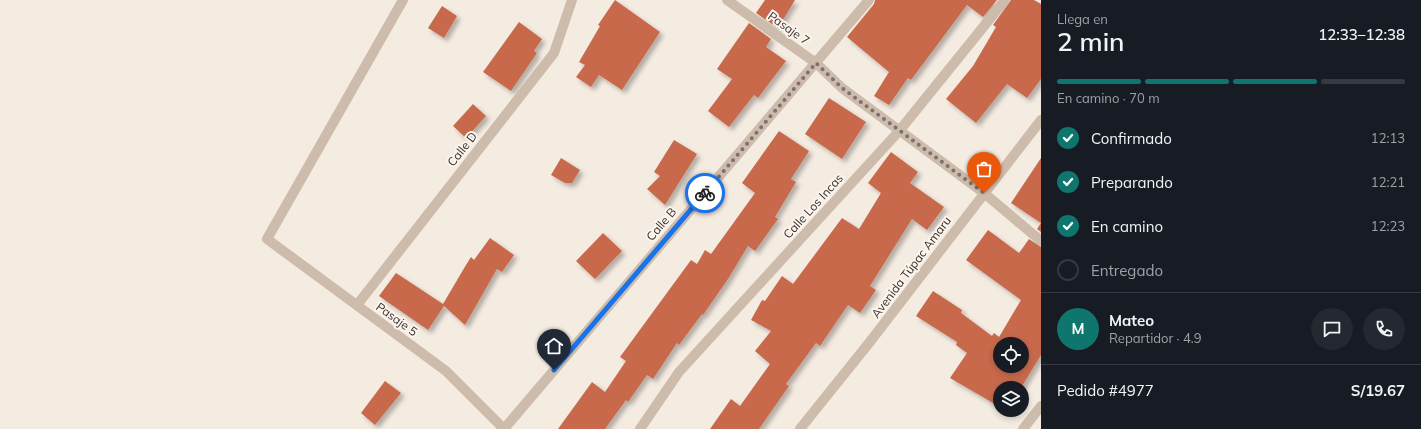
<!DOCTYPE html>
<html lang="es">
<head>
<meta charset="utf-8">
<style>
	:root { --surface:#171b24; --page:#242831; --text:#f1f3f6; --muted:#9ea1a6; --line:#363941; --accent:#0f766e }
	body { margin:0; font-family:Mulish,sans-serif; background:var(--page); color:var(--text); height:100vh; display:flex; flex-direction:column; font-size:15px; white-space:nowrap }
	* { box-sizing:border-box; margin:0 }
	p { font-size:13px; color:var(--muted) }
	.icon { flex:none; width:22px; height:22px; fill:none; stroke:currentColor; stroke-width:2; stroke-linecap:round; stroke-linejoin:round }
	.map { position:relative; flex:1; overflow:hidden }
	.drawer { display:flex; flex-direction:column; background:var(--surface); width:380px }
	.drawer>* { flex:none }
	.fabs { position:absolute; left:993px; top:337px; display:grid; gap:8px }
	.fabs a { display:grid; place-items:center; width:36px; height:36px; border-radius:50%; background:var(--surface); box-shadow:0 2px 6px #0003; font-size:20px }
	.pin { position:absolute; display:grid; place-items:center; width:34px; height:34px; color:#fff; margin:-41px -17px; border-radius:50% 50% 50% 0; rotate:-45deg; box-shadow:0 0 4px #0007 }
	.pin .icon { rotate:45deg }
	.courier { position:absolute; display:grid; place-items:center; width:40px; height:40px; margin:-20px; border:3px solid #1a73e8; border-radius:50%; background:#fff; color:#222; box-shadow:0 1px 5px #0007 }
	.head em { font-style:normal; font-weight:600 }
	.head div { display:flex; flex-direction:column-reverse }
	.head { display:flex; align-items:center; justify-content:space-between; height:68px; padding:0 16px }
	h1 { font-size:26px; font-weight:600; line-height:30px }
	.bar { display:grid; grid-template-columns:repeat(4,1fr); gap:6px 4px; align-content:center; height:48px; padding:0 16px }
	.bar i { height:5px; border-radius:3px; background:var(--line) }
	.bar .current { background:var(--accent) }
	.bar p { grid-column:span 4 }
	.line { display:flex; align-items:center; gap:10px; padding:0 16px; border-top:1px solid var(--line) }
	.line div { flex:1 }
	.round { display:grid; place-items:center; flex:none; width:42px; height:42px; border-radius:21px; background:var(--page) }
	ol { padding:0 16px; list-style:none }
	li { display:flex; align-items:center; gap:12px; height:44px }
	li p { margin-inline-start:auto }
	li .icon { padding:4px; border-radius:50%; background:var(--accent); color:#fff; stroke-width:4 }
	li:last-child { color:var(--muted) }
	li i { width:22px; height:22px; border:2px solid var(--line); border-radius:50% }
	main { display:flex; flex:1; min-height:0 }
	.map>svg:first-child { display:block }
	.building { fill:#c8694b; fill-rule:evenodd; filter:url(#shadow) }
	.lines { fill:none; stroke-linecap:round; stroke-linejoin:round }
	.minor { stroke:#cdbbac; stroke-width:10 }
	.done { stroke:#7c716b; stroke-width:4; stroke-dasharray:0 7.2 }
	.route { stroke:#1a73e8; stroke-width:5 }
	.labels { text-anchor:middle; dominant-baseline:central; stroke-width:4; stroke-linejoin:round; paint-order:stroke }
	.street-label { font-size:12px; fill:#3b302b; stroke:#fbf5ee }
</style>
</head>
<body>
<main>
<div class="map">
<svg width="1041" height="429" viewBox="0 0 1041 429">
	<defs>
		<filter id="shadow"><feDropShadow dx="3.5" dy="3.5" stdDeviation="2" flood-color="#0004"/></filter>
	</defs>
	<rect width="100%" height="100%" fill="#f4ebe1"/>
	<path class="building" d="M615,0L660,32L622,90L599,75L591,87L576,77L585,65L579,62L600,26L598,25Z
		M765,0H795L778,28L756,13Z
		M875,0H997L983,17L967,5L911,80L908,78L889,105L874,96L889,72L847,37L874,4Z
		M1011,0H1034L1041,4V79L1027,98L1007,84L976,123L946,99L973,66L996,27L993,25Z
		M442,6L457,16L444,38L428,28Z
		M519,22L542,39L534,51L537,53L511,91L483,72Z
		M749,23L771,39L766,47L786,61L758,98L754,95L729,127L708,111L732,79L717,69Z
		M829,98L866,122L842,159L805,134Z
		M473,104L486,116L466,138L453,126Z
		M779,131L809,151L791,179L796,182L775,217L778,219L755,251L748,246L728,279L703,315L702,314L679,345L677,343L653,379L647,375L628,402L626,400L605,429H558L592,382L605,392L626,361L620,357L691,260L697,264L705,250L711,254L755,193L742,183Z
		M674,140L697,154L665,205L647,189L660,176L654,172Z
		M891,152L918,172L910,183L944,207L927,230L912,219L870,286L876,290L860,313L848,305L820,346L816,343L786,384L789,386L759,429H710L731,399L740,406L770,364L755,351L771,331L751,320L762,300L765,301L782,276L793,284L842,218L859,229L881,193L868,183Z
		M561,158L580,170L572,183H565L551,175Z
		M1041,158V232L1037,229L1041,223L1011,203Z
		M988,230L1019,253L1029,239L1041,247V355L1021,388H1000V407L950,378L967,353L956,345L957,342L916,316L933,291L962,310L961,313L992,336L994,333L999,337L1021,300L966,260ZM1000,344H1022V366H1000Z
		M603,233L622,251L595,279L576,261Z
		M490,238L514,255L502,272L497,269L465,325L444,306L428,330L379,296L396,273L443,304L466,265L471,257L474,260Z
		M385,381L401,393L375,425L361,413Z"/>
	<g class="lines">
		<path class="minor" d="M403,0L267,239L446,371L504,429
			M727,0L816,63L842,88L984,193L1041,241
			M357,305L554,53L572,0
			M504,429L869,0
			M640,429L679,372L900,130L1005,0
			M800,429L869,343L1041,120
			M1023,429L1041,406"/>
	</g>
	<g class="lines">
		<path class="done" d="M705,193L816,63L842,88L984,193"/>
		<path class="route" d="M554,370L705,193"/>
	</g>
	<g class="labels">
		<g class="street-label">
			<text transform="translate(789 28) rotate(35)">Pasaje 7</text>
			<text transform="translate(462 149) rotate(-52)">Calle D</text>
			<text transform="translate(813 206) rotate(-48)">Calle Los Incas</text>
			<text transform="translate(661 224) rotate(-50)">Calle B</text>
			<text transform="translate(911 267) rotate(-53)">Avenida Túpac Amaru</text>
			<text transform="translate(397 319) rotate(36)">Pasaje 5</text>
		</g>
	</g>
</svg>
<div class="fabs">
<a><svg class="icon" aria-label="locate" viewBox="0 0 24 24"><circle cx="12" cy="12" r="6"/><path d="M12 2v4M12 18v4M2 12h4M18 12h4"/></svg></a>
<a><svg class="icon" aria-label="layers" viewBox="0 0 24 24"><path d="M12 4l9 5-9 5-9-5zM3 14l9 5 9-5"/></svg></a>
</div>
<div class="pin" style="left:984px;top:193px;background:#ea580c"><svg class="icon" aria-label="bag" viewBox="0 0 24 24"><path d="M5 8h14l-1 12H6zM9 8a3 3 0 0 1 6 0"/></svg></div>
<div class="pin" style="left:554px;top:370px;background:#1f2937"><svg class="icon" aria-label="home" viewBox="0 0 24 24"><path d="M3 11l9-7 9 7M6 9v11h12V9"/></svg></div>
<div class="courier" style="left:705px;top:193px"><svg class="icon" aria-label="bike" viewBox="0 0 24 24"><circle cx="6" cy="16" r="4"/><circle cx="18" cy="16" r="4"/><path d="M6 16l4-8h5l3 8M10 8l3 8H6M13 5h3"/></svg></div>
</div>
<section class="drawer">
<div class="head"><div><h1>2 min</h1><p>Llega en</p></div><em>12:33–12:38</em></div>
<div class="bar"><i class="current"></i><i class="current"></i><i class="current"></i><i></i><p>En camino · 70 m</p></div>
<ol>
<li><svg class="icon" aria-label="check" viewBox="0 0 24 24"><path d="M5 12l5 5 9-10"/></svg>Confirmado<p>12:13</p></li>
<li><svg class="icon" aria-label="check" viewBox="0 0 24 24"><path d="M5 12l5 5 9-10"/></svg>Preparando<p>12:21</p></li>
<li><svg class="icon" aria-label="check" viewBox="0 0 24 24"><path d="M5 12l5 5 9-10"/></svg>En camino<p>12:23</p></li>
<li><i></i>Entregado</li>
</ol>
<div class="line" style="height:72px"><b class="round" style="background:var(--accent);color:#fff">M</b><div><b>Mateo</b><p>Repartidor · 4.9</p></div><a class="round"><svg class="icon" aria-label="chat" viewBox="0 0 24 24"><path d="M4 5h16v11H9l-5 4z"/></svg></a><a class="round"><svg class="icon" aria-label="phone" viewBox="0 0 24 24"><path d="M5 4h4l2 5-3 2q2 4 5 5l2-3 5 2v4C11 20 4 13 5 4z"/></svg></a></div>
<div class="line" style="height:52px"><div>Pedido #4977</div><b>S/19.67</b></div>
</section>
</main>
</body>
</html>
